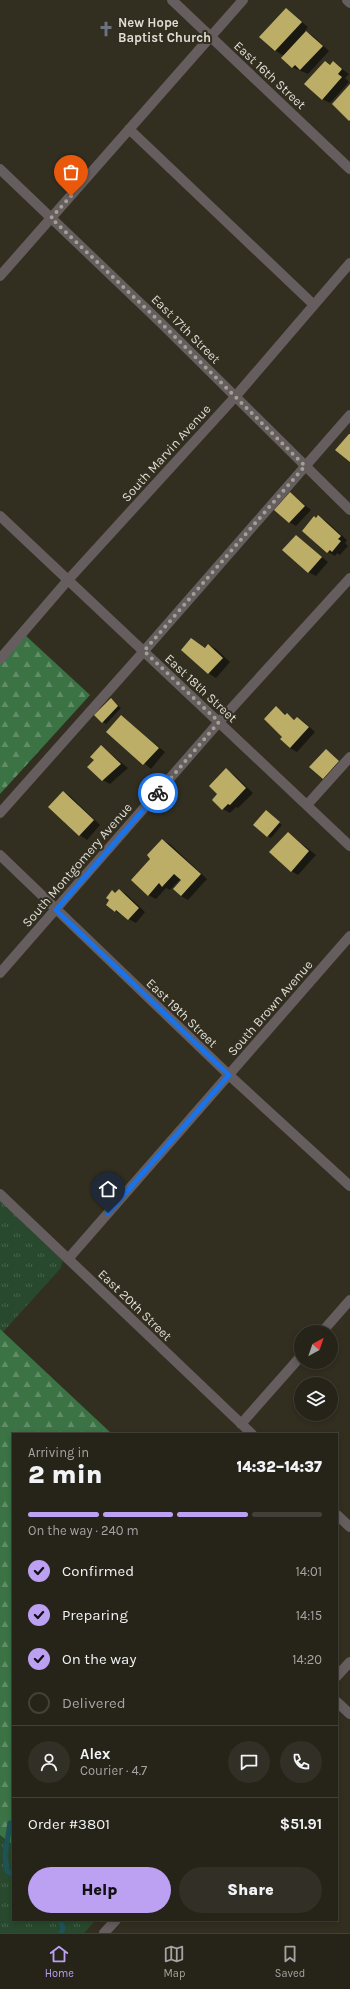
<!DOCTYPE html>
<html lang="en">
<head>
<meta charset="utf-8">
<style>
	:root { --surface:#262319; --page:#322f26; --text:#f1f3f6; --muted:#a4a4a2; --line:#424038; --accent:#bca0f2 }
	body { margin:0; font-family:Karla,sans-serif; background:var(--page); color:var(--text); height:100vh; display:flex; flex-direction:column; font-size:15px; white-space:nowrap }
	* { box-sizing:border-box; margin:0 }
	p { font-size:13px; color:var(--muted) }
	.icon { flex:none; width:22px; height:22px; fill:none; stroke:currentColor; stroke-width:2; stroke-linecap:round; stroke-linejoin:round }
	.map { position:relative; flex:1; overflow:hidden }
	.sheet { position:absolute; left:12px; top:1433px; width:326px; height:488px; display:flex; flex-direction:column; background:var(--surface); border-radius:0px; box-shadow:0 2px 6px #0003,0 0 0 1px var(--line) }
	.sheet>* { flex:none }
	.needle { width:26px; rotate:40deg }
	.controls { position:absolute; left:294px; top:1325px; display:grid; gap:8px }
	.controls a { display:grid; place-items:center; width:44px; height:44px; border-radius:50%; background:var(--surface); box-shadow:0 2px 6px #0003,0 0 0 1px var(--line); font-size:20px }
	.pin { position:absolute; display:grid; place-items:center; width:34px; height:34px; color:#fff; margin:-41px -17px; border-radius:50% 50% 50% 0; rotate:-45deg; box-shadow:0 0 4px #0007 }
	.pin .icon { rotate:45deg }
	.courier { position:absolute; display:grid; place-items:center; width:40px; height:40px; margin:-20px; border:3px solid #1a73e8; border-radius:50%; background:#fff; color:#222; box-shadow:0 1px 5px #0007 }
	.headline em { font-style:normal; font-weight:800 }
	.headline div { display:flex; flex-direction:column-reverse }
	.headline { display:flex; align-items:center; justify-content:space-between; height:68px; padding:0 16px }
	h1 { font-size:26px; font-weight:800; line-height:30px }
	.bar { display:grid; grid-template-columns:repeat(4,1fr); gap:6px 4px; align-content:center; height:48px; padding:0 16px }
	.bar i { height:5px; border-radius:3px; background:var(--line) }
	.bar .selected { background:var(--accent) }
	.bar p { grid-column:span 4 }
	.line { display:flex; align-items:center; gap:10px; padding:0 16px; border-top:1px solid var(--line) }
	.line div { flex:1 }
	.round { display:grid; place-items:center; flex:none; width:42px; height:42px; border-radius:21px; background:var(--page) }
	ol { padding:0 16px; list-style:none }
	li { display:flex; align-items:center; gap:12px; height:44px }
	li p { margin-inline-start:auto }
	li .icon { padding:4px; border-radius:50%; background:var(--accent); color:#111; stroke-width:4 }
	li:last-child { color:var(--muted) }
	li i { width:22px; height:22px; border:2px solid var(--line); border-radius:50% }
	.primary-button { display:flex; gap:8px; margin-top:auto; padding:8px 16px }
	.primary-button a { flex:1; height:46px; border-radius:24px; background:var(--accent); color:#111; font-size:16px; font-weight:800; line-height:46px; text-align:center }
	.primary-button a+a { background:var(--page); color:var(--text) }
	.tab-bar { display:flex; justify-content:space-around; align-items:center; height:56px; border-top:1px solid var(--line); background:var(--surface); font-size:11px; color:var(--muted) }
	.tab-bar a { display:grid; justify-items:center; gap:2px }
	.tab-bar .selected { color:var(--accent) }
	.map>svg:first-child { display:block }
	.grass { fill:url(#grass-tufts) }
	.forest { fill:url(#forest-firs) }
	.shadow { fill:#0007 }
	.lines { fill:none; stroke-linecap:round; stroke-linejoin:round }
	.stream { stroke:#1e5458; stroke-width:5 }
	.building { fill:#bcae66 }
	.minor { stroke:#655d5e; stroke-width:10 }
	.done { stroke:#a2a095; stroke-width:4; stroke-dasharray:0 7.2 }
	.route { stroke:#1a73e8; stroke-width:5 }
	.labels { text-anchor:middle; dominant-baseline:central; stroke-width:4; stroke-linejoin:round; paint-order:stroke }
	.poi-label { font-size:13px; font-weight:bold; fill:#dfddd4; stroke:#322f21; text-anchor:start }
	.street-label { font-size:13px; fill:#dfddd4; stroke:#322f21 }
</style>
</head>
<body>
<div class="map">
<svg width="350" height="1933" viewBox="0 0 350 1933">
	<defs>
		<pattern id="grass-tufts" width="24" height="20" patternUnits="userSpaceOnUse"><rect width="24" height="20" fill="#28492d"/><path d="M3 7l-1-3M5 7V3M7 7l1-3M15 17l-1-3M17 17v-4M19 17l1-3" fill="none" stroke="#47634b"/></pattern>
		<pattern id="forest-firs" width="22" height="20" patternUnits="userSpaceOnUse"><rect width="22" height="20" fill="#3b7345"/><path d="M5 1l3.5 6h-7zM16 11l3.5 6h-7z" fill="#608d68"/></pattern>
	</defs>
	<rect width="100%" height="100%" fill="#322f21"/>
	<path class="grass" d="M0,1200L63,1261L60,1269L3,1332L0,1329Z
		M0,1835L13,1845V1920H94L95,1921L84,1933H0Z"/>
	<path class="forest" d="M25,635L90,695L0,794V661Z
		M0,1329L112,1434H13V1845L0,1835Z"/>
	<path class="shadow" d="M286,9L308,27L305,31L313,36L329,51L308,74L292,67L284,56L276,51L261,37Z
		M326,62L331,65L333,62L349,74L345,78L349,82L330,103L322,99Z
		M290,493L311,510L296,526L289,522Z
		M315,517L317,518L319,517L326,521L347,540L345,543L348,546L340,555L337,553L335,556L328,552Z
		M297,536L328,562L316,576L308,572Z
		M191,639L206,648L209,645L216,649L230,662L216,678L208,673Z
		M111,700L121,708L106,724L103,722Z
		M276,708L296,720L297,718L304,722L315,732L297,752L290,748L284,736Z
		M121,716L165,752L151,769L107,732Z
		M101,746L128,768L110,784L103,780L96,760Z
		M329,752L342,764L327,780L323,778Z
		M226,770L233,774L253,793L238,808L236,807L230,813L223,809L219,794Z
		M63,792L70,796L100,825L87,840L80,835L50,807Z
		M269,813L282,825L271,838L268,836Z
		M288,833L316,855L298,875L291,871Z
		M162,840L170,844L207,879L188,900L181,896L182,880L181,878L170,890L166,888L156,899L148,895L152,859Z
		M119,890L126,894L145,912L136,923L115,911Z"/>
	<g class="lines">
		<path class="stream" d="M10,1823L5,1855L7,1871L13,1875
			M60,1920L63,1928L61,1933"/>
	</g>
	<path class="building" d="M286,8L302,22L275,51L259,37Z
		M306,31L323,46L300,70L295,65L292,68L281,58Z
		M325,61L330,65L333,61L342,69L338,74L342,77L322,100L304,84Z
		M350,84V120L349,121L332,104Z
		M349,434H350V462L335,450Z
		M290,492L305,506L289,523L274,510Z
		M318,515L341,536L338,539L341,541L332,552L330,550L327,553L302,531L314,516L316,518Z
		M296,535L322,557L308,573L282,550Z
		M191,638L205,648L208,644L223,658L208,674L181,650Z
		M111,698L118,706L102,723L94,715Z
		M276,706L285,715L287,713L294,720L297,717L309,727L290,748L280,739L282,737L264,719Z
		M121,715L159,748L143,765L106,732Z
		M101,745L121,764L102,781L87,767L94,760L90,757Z
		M326,749L339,761L323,779L309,767Z
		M226,768L246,788L230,805L228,804L222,810L212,800L217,794L209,786Z
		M63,791L94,820L79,836L48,807Z
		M266,810L280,822L267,837L253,825Z
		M288,832L309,851L291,872L269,852Z
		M162,839L201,874L181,896L173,889L181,880L174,874L162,887L159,883L148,896L131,880L150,859L147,855Z
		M119,889L139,908L128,920L116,910L115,912L106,905L109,900L106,898L112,890L115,893Z"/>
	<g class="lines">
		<path class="minor" d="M172,0L350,169
			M347,0L350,3
			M129,129L314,305
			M0,169L160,322L350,510
			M0,276L243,0
			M0,516L350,846
			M0,659L68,580L235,397L350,263
			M307,805L350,757
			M0,813L144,651L350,415
			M0,855L229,1075L350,1186
			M0,973L219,722L350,578
			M0,1194L252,1434
			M68,1259L350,936
			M322,1332L350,1300
			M241,1424L301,1356
			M337,1515L350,1527
			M337,1676L350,1662
			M337,1702L350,1714
			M104,1933L116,1920"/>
	</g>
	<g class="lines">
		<path class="done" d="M71,196L51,218L160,322L305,466L144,651L219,722L158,793"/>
		<path class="route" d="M108,1213L229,1075L56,910L158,793"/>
	</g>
	<defs>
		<symbol id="church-bare" viewBox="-9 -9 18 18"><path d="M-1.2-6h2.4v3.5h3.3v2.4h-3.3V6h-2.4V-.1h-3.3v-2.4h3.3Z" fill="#6b7280" stroke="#322f21" stroke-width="2.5" paint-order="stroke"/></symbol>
	</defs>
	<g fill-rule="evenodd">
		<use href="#church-bare" x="95" y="18" width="22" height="22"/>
	</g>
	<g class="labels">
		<g class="poi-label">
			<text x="118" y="22">New Hope<tspan x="118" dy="15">Baptist Church</tspan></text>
		</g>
		<g class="street-label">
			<text transform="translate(270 75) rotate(43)">East 16th Street</text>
			<text transform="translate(186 329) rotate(45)">East 17th Street</text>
			<text transform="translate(166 453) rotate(-48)">South Marvin Avenue</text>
			<text transform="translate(201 688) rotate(43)">East 18th Street</text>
			<text transform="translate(77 865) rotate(-49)">South Montgomery Avenue</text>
			<text transform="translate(270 1008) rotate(-49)">South Brown Avenue</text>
			<text transform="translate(182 1013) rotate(44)">East 19th Street</text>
			<text transform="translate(135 1305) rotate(44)">East 20th Street</text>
		</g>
	</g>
</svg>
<div class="controls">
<a><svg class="needle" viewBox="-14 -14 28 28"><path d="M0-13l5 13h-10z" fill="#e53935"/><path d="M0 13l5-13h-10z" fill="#a4a4a2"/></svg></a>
<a><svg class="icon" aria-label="layers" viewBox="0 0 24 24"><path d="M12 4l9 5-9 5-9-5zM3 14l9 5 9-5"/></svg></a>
</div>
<div class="pin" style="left:71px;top:196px;background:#ea580c"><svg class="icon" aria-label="bag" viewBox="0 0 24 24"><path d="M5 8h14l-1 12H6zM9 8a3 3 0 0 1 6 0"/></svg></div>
<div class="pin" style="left:108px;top:1213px;background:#1f2937"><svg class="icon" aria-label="home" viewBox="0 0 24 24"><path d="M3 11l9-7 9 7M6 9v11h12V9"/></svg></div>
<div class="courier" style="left:158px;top:793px"><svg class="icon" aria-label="bike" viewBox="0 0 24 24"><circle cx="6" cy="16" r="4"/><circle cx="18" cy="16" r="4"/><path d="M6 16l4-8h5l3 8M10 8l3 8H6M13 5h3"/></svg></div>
<section class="sheet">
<div class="headline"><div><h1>2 min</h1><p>Arriving in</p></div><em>14:32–14:37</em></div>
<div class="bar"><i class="selected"></i><i class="selected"></i><i class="selected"></i><i></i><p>On the way · 240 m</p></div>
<ol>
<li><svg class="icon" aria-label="check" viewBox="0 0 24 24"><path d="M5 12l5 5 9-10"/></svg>Confirmed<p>14:01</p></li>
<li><svg class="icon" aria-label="check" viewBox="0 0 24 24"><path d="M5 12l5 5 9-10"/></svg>Preparing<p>14:15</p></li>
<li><svg class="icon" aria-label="check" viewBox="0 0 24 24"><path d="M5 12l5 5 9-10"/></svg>On the way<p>14:20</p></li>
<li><i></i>Delivered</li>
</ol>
<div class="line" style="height:72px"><a class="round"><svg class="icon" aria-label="person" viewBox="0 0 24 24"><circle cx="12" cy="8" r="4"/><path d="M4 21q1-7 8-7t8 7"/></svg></a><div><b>Alex</b><p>Courier · 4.7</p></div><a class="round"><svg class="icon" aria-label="chat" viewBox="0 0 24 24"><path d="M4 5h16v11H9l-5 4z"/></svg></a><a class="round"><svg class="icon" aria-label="phone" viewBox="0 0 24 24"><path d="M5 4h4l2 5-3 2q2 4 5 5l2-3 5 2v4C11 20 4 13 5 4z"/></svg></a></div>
<div class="line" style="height:52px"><div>Order #3801</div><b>$51.91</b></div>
<div class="primary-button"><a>Help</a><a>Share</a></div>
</section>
</div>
<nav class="tab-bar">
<a class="selected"><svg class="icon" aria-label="home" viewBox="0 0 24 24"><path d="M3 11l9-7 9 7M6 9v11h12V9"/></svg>Home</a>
<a><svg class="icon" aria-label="map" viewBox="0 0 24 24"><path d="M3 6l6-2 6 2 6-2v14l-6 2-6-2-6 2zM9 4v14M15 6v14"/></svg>Map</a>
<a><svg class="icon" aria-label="saved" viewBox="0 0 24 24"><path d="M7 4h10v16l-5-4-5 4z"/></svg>Saved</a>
</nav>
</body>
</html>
